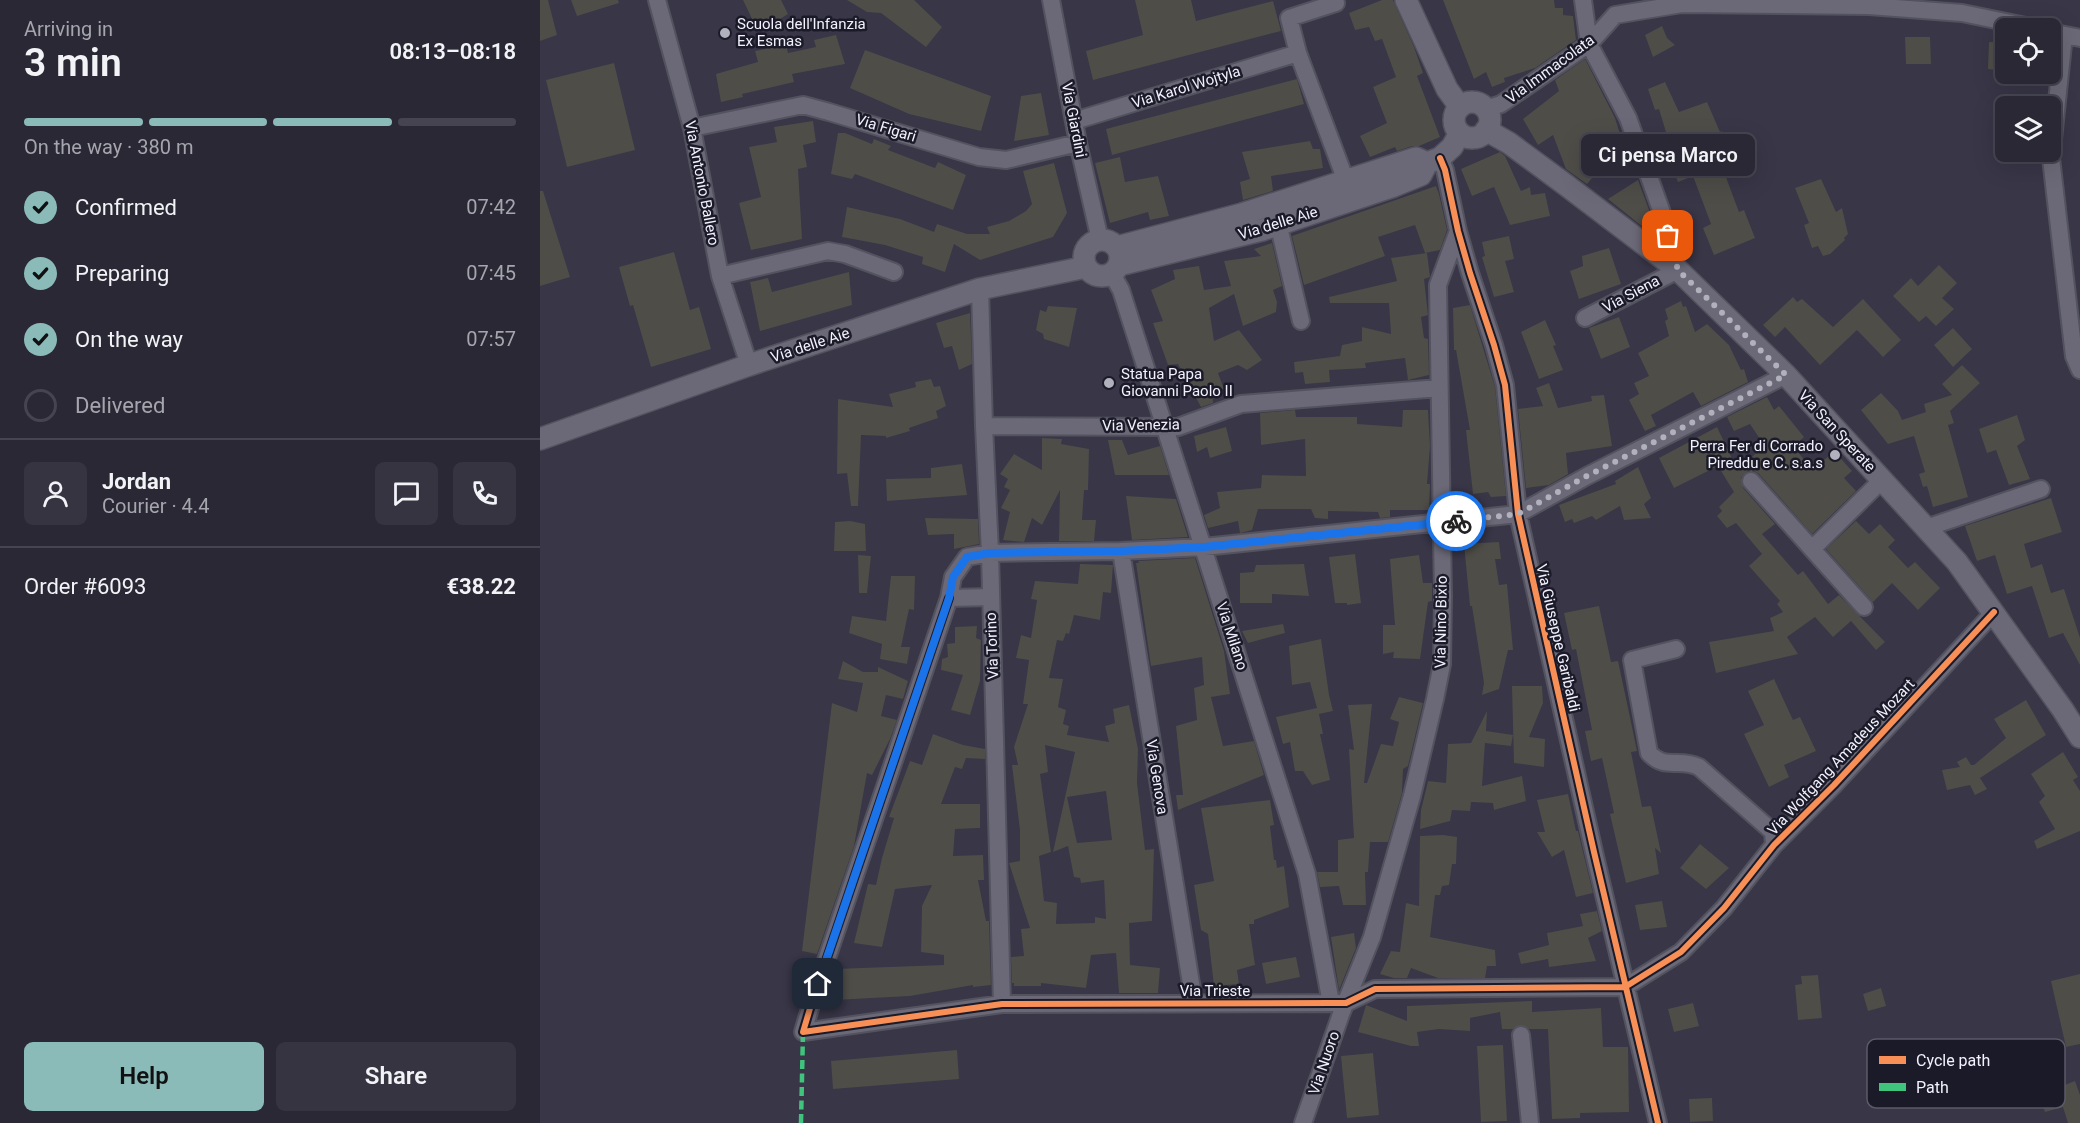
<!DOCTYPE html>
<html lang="en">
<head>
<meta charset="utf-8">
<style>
	:root { --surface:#2a2835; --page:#363441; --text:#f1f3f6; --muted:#a5a6ad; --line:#464450; --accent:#8bbbb9 }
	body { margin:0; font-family:Roboto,sans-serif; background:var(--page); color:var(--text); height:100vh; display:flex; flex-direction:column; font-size:22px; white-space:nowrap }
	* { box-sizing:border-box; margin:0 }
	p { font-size:20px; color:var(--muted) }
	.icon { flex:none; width:33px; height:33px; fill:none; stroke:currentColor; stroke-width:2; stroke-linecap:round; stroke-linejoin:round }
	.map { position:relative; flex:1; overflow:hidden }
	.drawer { display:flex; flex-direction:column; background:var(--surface); width:540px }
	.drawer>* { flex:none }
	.fabs { position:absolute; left:1455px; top:18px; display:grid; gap:12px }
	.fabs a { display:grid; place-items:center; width:66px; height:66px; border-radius:9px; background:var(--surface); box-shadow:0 6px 24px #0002,0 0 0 2px var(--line); font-size:30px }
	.pin { position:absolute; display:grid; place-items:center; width:51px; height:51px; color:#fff; margin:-26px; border-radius:12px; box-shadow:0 3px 9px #0006 }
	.courier { position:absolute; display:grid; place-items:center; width:60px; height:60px; margin:-30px; border:4px solid #1a73e8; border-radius:50%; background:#fff; color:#222; box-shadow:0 2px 8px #0007 }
	.bubble { position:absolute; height:42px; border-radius:9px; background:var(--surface); box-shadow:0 6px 24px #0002,0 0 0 2px var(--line); font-size:20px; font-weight:600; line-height:42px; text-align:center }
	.overview em { font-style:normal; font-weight:600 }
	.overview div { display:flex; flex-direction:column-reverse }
	.overview { display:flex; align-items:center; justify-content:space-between; height:102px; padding:0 24px }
	h1 { font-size:39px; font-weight:600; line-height:45px }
	.bar { display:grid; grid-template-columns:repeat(4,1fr); gap:9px 6px; align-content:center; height:72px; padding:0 24px }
	.bar i { height:8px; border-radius:4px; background:var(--line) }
	.bar .current { background:var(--accent) }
	.bar p { grid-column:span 4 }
	.line { display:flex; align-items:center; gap:15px; padding:0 24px; border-top:2px solid var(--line) }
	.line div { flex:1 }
	.round { display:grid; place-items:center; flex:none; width:63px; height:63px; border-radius:9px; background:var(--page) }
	ol { padding:0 24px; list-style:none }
	li { display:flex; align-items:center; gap:18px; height:66px }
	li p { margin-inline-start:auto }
	li .icon { padding:6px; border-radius:50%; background:var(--accent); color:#111; stroke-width:4 }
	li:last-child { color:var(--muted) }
	li i { width:33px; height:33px; border:3px solid var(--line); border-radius:50% }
	.primary-button { display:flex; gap:12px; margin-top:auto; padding:12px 24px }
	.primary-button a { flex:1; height:69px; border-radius:9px; background:var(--accent); color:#111; font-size:24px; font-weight:600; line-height:69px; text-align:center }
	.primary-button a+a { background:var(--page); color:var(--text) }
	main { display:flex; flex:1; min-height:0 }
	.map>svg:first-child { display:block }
	.building { fill:#4e4d48; fill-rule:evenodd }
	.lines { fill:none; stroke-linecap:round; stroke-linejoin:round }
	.minor-casing { stroke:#53525f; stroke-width:20 }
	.tertiary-casing { stroke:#53525f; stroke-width:24 }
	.minor { stroke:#6b6977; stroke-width:16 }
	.tertiary { stroke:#6b6977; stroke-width:21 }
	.quiet { stroke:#40c37c; stroke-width:4.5; stroke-dasharray:9 4.5; stroke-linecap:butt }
	.cycleway-casing { stroke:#1b1a28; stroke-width:10 }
	.cycleway { stroke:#f78f57; stroke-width:6 }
	.done { stroke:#b1b0bd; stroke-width:6; stroke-dasharray:0 10.8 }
	.route { stroke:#1a73e8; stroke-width:8 }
	.poi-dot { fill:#b1b0bd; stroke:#1b1a28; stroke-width:2 }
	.labels { text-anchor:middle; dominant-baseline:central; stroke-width:5; stroke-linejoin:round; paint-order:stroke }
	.poi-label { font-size:15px; fill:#f2f1fd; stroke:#1b1a28; text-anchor:start }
	.street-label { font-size:15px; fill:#f2f1fd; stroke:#1b1a28 }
	.key { fill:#1b1a28; stroke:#5c5a68; stroke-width:1.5 }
	.key-label { font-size:16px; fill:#f2f1fd }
</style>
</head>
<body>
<main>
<section class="drawer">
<div class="overview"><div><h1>3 min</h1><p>Arriving in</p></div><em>08:13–08:18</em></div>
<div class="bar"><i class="current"></i><i class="current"></i><i class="current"></i><i></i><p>On the way · 380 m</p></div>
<ol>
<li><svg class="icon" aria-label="check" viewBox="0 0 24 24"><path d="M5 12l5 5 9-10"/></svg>Confirmed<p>07:42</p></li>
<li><svg class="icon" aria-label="check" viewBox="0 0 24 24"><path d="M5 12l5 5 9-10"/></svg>Preparing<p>07:45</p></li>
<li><svg class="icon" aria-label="check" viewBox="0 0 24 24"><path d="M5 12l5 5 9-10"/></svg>On the way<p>07:57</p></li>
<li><i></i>Delivered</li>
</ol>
<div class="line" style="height:108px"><a class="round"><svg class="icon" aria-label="person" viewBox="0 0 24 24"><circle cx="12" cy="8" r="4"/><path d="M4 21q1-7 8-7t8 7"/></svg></a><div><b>Jordan</b><p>Courier · 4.4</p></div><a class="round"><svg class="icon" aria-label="chat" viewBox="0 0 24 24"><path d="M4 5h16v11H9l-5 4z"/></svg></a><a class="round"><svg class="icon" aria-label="phone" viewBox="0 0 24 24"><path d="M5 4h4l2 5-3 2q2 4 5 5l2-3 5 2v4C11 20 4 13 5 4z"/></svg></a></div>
<div class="line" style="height:78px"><div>Order #6093</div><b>€38.22</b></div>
<div class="primary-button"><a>Help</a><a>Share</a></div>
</section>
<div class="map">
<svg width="1540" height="1123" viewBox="0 0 1540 1123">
	<rect width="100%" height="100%" fill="#383647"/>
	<path class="building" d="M0,0H8L17,35L0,41Z
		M31,0H78L79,3L37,16Z
		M203,0H241L248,14L232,24L228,19L215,25Z
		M307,0H374L402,27L386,47L341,13L327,12Z
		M595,0H651L656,21L733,1L741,31L553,80L546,51L603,35Z
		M842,0H853L874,47L883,73L877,76L900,137L879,146H872L857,151L855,147L830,157L820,136L847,123L833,87L856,77L842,39L835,41L829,27L815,30L809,13Z
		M903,0H1014L1015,8H1023V15L1033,16L1036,40L995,68L964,78L965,82L952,87L946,72L934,79Z
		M1122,26L1127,38L1135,45L1113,57L1105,35Z
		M296,35L305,64L252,74L254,82L202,94L203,97L181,102L176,74L218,62L215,51L246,45L248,53L276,47L274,40Z
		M1365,37H1390L1391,64H1366Z
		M1449,42L1466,43V71L1448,69Z
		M325,50L451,96L441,131L369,114L310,88Z
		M1045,59L1075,118L1085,150L1052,161L1057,172L1047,184L1026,169L1013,135L998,145L983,119L1019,91L1015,80Z
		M74,63L95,150L27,167L6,80Z
		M757,79L764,104L572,155L566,129Z
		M1125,82L1139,112L1167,102L1180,132L1182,131L1190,148L1178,153L1183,164H1181L1199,212L1204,210L1215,238L1174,255L1163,228L1171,224L1153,176L1138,182L1127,154L1132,152L1119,109L1115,110L1108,89Z
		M501,93L509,135L474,141L481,96Z
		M273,121L276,142L263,145L267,167L258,169L262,239L211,250L199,203L221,197L209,147L237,142L234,127Z
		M298,133H305L332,144L334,139L351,146L348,150L395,168L398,162L426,175L413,210L315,174L312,179L291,174Z
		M770,141L773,149H780L783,168L731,176L733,191L703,200L700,182L710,179L702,152Z
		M960,152L965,156L981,191L990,187L991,195L1005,193L1010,216L970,225L954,187L932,196L921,169Z
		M580,157L585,182L618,176L629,216L610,220L608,212L570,223L555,163Z
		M514,163L527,213L513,237L440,260L414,244L405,272L382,264L383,257L345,245L302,237L307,207L360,219L394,232L397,224L427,234H450L447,227L469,221L486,211L492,204L483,171Z
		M1281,179L1296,212L1302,208L1308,234L1304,238L1305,240L1290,254L1283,256L1278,246L1272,248L1264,225L1269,223L1255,188Z
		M1098,180L1113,221L1103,227L1068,199Z
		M896,186L899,194L907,230L900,250L885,253L875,225L838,237L845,256L764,285L752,236Z
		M0,191H3L30,277L0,286Z
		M969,236L974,259L965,261L974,292L954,297L942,257L945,256L942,242Z
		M732,243L742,286L733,290L737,302L736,312L703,326L694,294L669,308L674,341L699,330L722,360L707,370L698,365L678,373L684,389L672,390L673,403L661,407L638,364L628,365L613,323L623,321L611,290L635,279L633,270L659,266L664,290L691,286L684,261L721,256L714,249Z
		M1069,248L1081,284L1039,299L1030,271L1043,266L1042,256Z
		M134,252L150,310L159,307L171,349L111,367L93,305L90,306L79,267Z
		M887,253L890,277L884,279L888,315L881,317L884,338L888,339L889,375L868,380L865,358L825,363L826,368L789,370L790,382L765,384L763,372L755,373L754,362L800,356L802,345L822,341V327L851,334L849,303H790L789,297L857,281L851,258Z
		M1399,265L1417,283L1402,298L1414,309L1396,326L1386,316L1379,322L1353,296L1371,278L1378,286Z
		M309,272L312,305L220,331L210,282L228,278L232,292Z
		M1253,297L1257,302L1262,299L1293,327L1323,299L1361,340L1343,357L1317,330L1280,365L1245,327L1235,337L1223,325Z
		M1141,301L1143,307L1146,306L1155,332L1167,324L1189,345L1201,370L1204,369L1208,382L1161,406L1153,392L1111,415L1116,426L1105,431L1089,400L1099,394L1094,383L1109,376L1098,353L1129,336L1125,321L1128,319L1125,309Z
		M930,305L955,387L966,496L951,497L948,492L933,494L926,430H930L916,350H914L913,308Z
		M508,306L537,308L529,347L504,339L503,334L496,330L500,310L506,312Z
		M430,313L432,364L419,370L412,346L404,348L396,323Z
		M1079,317L1090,347L1061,359L1049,328Z
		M1005,320L1016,345L1013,346L1023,370L999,379L981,332Z
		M1413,328L1432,349L1413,367L1394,345Z
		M1422,365L1440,383L1410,411L1414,423L1408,425L1428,497L1393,507L1387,486L1383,487L1379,474L1385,472L1374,436L1348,444L1321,410L1341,393L1358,411L1362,420L1386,412L1384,404L1412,395L1402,384Z
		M391,379L394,387L400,386L406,406L396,411L398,418L369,428L370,431L346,438V436L321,435L318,506H311L307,473L297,474L298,399L353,407L349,394L376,387L375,382Z
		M1009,383L1018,408L1052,401L1051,396L1064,395L1072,446L1026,453L1028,474L1009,485L986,488L978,409L1003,406L996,388Z
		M1227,397L1234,410L1239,406L1264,437L1254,446L1272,471L1294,451L1312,471L1304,478L1316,491L1272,534L1219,474L1214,471H1208L1201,477L1203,488L1235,524L1222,534L1258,575L1263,571L1288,604L1299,595L1345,642L1336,650L1311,621L1293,637L1275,617L1247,637L1258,654L1176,673L1169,642L1234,631L1230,618L1243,612L1237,604L1240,601L1209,566L1222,554L1196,523L1187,528L1177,516L1182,511L1179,507L1194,492L1178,466L1134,488L1119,458L1177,427L1198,471L1224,445L1210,424L1194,431L1187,417Z
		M755,410L756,417H817V424L862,427L863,410H888L890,446L887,484H890L889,510H850V517L840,518L838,512L788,511V519L775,518L771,509H718L712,530L700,533L698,521L668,528L664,515L680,508L677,492L721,488L722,475L766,476L765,439L721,445L720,413Z
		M1477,415L1485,440L1477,446L1490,479L1469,485L1456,450L1447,453L1439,429Z
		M686,427L692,451L670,458L667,447L657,452L654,436Z
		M502,438L522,439L521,444L549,449L548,490H544L542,520H556L554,541H519L520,490L502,525L492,518L484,542L463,540L470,512L461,508L470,490L464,487L468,479L460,474L474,454L502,470Z
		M568,440H582L588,455L620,446L629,475H575Z
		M422,464L427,495L347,501L346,479L391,478V468Z
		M1098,467L1111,498L1104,504L1111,518L1084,520L1080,506L1056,520L1052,516L1034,523L1032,519L1025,522L1019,505L1076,484L1075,481Z
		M586,496L636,499L648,537L592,540Z
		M1511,498L1522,532L1484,544L1491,568L1502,564L1511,593L1524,589L1540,638V665L1523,633L1509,638L1492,586L1467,594L1455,555L1437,561L1425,526Z
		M385,518L438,519L439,544L414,549V534L388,535Z
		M310,521L325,524L326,551H294L295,522Z
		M1316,521L1329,534L1340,524L1355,540L1348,547L1368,568L1375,562L1400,588L1378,610L1352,583L1333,602L1286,549Z
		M959,542L961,559H955L959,585L967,584L973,650H968L959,689L942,695L944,683L932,606H930L924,544Z
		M815,554L821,603L807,605V603H795L789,557Z
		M318,555L331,556L327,593H319Z
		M879,555L883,583H892V601L888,602L880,659L853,658L854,652L843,654V625H855L850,559Z
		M655,558L684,651L690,694L671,697L683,746L714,741L724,775L638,810L636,795H643L636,726L657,720L654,688L664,685L662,657L611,666L596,563H599L598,561Z
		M540,564L573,565L571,593L563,592L560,620L534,615L529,634L526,633L523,641L517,640L509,678L523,679L518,707L526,710L523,724L529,726L527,735L569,742L565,726L575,723L573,709L589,705L598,749L597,783L605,850L614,849L612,921L589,923L590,965L620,968L618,993H579L576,953L551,955L546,988L501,983V986H474V983H472L471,957L484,956L481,929L490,928L469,863L480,861V830L472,765H478L474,747L488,704H483L489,660L476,658L481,635L491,638L497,600L491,599L495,581L538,584ZM505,745L535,752L513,852L528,846L534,877L540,878L541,883L564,880L566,919L555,917V923L516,924L517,903L504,901L499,856L511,852L500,774L508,772ZM566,791L572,840L537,843L527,797Z
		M764,564L769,596L732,594V603H700V573L714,572L716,565Z
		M351,576H375L374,610L369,609L361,647H370L367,664L340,659L342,644L309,633L312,616L346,621Z
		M1059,606L1071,662L1078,661L1091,722L1097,751L1091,752L1102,807L1111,806L1121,853L1115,848L1119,874L1086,883L1070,814L1074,813L1062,758L1051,761L1045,731L1052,730L1036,649L1032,650L1024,613Z
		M743,624L745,633L708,643L702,631Z
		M437,626L436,638L441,640L440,681L430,715L411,710L423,675L401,670L402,659L408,657L407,644L415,643V627Z
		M781,639L789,695L793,711L779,714L783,734H780L790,780L772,785L763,771H755L750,742L743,744L736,717L777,708L770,682L752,685L749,646Z
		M303,661L323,672H338V667L368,681L363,699L346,695L341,716L357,720L350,739L332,775L327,773L314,846L277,954L262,951L292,703L317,712L323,683L298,679Z
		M1234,679L1253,720L1260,717L1276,751L1244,765L1249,777L1229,787L1204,734L1224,725L1208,691Z
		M972,686H1002L1003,703L989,737L1005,739L1004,767L974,763Z
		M859,697L883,703L868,766L863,769L862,793L848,842H830L828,872H825L826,905H803L799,886L780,887L777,872H798V840L814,838L809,749L814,750L808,705L832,704L824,783H827L841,744L853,746L859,722L850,719Z
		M1486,700L1506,735L1440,778L1447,789L1435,795L1430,785L1407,790L1402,770L1420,767L1417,762L1426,757L1431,765H1434L1466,738L1454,719Z
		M947,711L946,731L973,735L971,746L945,743L942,786L982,776L986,801L954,810L953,803L931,802L930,811L912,810L910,821L880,829L881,810L888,781L906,783L908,744L931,743Z
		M393,734L423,745L445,749V759L426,758L422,769L415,767L401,804H440V828L415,829L413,856L443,855L444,880H438L446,921H449L451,985L433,987V985L370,996L294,1000L292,977L294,969L404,965V955L381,952L382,906L392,885L355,889L342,947L314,943L328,884L336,885L342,858L354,818L349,817L370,761L382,765Z
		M1523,752L1538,777L1533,780L1540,791V831L1497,849L1494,841L1515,829L1499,802L1505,796L1491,774Z
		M1028,794L1036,831H1038L1053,893L1036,897L1024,850L1012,857L997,832H1005L997,800Z
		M730,800L734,825L730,826L734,860H736L737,868L744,866L749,907L714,920V924H709L715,965L697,970L699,984L674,986L668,934L661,930L654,885L674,881L661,808Z
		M903,835L917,837L916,864H912L909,885L902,886L900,895H895L890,937L955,950L956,966H947L945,978H898L871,968L867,978H854L840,974L851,951L860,952L866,903L879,906L880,836Z
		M1160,844L1189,868L1166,889L1140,868Z
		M1122,901L1127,927L1100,930L1095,905Z
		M1057,911L1062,931L1048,938L1056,961L1009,967L1008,959L981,964L978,953L1009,945L1007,933L1043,926L1040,914Z
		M814,933L816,948L799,990L791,937Z
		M756,957L760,977L726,984L722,963Z
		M1540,974V1044L1526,1047L1511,981Z
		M1278,975L1282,1018L1258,1020L1255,985L1262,984L1261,976Z
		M1341,988L1346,1006L1328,1011L1323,994Z
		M992,1001V1012L1061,1008L1063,1047H1088L1089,1112L1040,1113V1118L1012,1119L1008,1029H989L981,1025L973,1029H962L960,1012L930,1018V1031L899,1029L877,1032L879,1046H871L818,1032L826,1005L867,1021V1006Z
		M1153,1003L1159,1026L1134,1032L1128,1009Z
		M963,1045L967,1121L941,1122L937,1046Z
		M417,1050L419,1079L293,1089L291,1061Z
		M833,1053L839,1115L807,1118L801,1056Z
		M1512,1077L1514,1089L1535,1081L1540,1095V1123H1528L1523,1107L1505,1112L1497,1090L1496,1079Z
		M1172,1098L1173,1121L1150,1122L1149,1099Z"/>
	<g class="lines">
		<defs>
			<path id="minor" d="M117,0L152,128L180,276L209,365
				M511,0L538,143L560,240
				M1043,0L1049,44L1088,118L1121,210L1138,270L1045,318
				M1510,32L1540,38
				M1524,35L1511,158L1534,356L1540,370
				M758,53L749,18L796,3
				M946,109L961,104L1049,44L1075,15L1142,4L1329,6L1422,13L1495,28
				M534,121L758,53L806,181
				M152,128L263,105L289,112L439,157L466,160L538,143
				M900,158L905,170L918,231L930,273L954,345L965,385L978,514L1054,852L1118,1123
				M736,214L761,321
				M572,274L581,290L767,874L791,1003
				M180,276L288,251L305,254L354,272
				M440,289L444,426L450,553L462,1004
				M444,426L638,427L701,404L899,388
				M1211,481L1324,607
				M1386,528L1501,489
				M1272,549L1342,480
				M581,551L654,1002
				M451,597L409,598L413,577L427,557L450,553L581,551L664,547L978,514L1047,476L1246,375
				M409,598L271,1005L263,1032L462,1004L791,1003H806L835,989L1085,987L1141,952L1184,908L1234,845L1294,785L1454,612
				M1136,649L1092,660L1109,753C1126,771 1138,757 1159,767L1233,832L1234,845
				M981,1035L990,1123
				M763,1123L801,1014L832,937L872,796L895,699L902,664L903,596L898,285L918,231"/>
			<path id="tertiary" d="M866,0L907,89L920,107
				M914 120a18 18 0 1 1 36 0a18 18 0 1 1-36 0Z
				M946,130L969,143L1026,185L1138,270L1246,375L1417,562L1523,710L1540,737
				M544 258a18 18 0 1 1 36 0a18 18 0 1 1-36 0Z
				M577,247L702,214L876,158L887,163
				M579,265L722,230L854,186L881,175L887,163L900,158L912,147L920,133
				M0,439L209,365L440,289L546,267"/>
		</defs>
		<use href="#minor" class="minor-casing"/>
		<use href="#tertiary" class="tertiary-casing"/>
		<use href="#minor" class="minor"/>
		<use href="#tertiary" class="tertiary"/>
		<path class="quiet" d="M261,1123L263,1032"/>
		<defs>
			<path id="cycleway" d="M900,158L905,170L918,231L930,273L954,345L965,385L978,514L1054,852L1118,1123
				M409,598L271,1005L263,1032L462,1004L791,1003H806L835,989L1085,987L1141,952L1184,908L1234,845L1294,785L1454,612"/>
		</defs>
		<use href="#cycleway" class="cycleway-casing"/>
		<use href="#cycleway" class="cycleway"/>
	</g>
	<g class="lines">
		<path class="done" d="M916,521L978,514L1047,476L1246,375L1138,270L1128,236"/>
		<path class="route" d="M278,984L409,598L413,577L427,557L450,553L581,551L664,547L916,521"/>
	</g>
	<g class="poi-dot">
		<circle cx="185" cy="33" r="6"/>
		<circle cx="569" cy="383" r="6"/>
		<circle cx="1295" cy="455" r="6"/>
	</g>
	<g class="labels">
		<g class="poi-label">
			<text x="197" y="24">Scuola dell'Infanzia<tspan x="197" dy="17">Ex Esmas</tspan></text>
			<text x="581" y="374">Statua Papa<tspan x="581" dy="17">Giovanni Paolo II</tspan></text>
			<text x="1283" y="446" text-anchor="end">Perra Fer di Corrado<tspan x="1283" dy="17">Pireddu e C. s.a.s</tspan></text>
		</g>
		<g class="street-label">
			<text transform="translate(1010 69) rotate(-36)">Via Immacolata</text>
			<text transform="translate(646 87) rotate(-17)">Via Karol Wojtyla</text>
			<text transform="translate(534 120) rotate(79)">Via Giardini</text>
			<text transform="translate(346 128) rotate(17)">Via Figari</text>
			<text transform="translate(162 183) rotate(79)">Via Antonio Ballero</text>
			<text transform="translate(738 223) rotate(-17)">Via delle Aie</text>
			<text transform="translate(1091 294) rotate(-28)">Via Siena</text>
			<text transform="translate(270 345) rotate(-18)">Via delle Aie</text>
			<text transform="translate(601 425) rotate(-1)">Via Venezia</text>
			<text transform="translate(1297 431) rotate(47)">Via San Sperate</text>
			<text transform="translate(901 622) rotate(-89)">Via Nino Bixio</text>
			<text transform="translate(692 636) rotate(72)">Via Milano</text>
			<text transform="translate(1018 638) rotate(77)">Via Giuseppe Garibaldi</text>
			<text transform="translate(452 646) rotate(-92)">Via Torino</text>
			<text transform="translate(1301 757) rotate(-47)">Via Wolfgang Amadeus Mozart</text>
			<text transform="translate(617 777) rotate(81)">Via Genova</text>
			<text x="675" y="991">Via Trieste</text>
			<text transform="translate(784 1063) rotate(-71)">Via Nuoro</text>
		</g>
	</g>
	<rect x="1327" y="1039" width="198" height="69" rx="9" class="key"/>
	<rect x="1339" y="1056" width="27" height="8" fill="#f78f57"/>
	<rect x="1339" y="1083" width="27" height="8" fill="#40c37c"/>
	<g class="key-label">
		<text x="1376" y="1066">Cycle path</text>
		<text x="1376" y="1093">Path</text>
	</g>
</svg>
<div class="fabs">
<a><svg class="icon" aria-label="locate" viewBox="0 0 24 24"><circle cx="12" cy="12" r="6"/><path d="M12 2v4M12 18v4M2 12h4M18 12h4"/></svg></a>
<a><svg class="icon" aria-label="layers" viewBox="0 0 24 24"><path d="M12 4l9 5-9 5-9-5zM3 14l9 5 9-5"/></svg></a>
</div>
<div class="pin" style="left:1128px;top:236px;background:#ea580c"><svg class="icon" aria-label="bag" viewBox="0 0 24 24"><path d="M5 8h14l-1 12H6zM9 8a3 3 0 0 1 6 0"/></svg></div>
<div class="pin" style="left:278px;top:984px;background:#1f2937"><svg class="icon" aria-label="home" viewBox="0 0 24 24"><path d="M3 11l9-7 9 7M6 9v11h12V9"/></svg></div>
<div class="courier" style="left:916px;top:521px"><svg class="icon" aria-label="bike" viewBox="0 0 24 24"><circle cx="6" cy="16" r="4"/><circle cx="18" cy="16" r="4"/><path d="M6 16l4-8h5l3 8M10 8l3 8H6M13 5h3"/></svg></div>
<div class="bubble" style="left:1041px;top:134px;width:174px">Ci pensa Marco</div>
</div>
</main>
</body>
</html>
